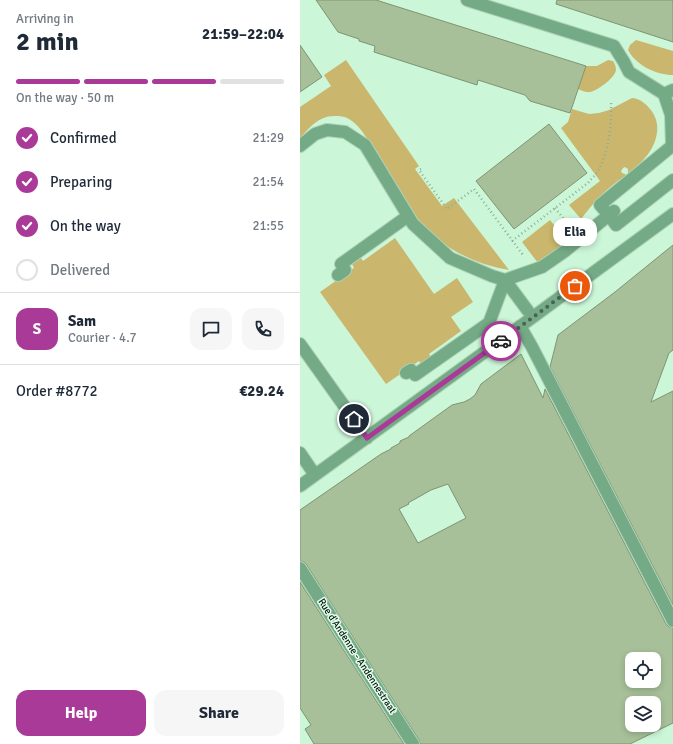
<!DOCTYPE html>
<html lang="en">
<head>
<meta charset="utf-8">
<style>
	:root { --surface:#fff; --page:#f6f6f7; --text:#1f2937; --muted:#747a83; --line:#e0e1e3; --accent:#a93a98 }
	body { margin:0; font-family:Signika,sans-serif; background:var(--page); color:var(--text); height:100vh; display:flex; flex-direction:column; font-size:15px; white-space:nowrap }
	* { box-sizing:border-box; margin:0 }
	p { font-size:13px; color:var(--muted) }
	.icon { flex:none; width:22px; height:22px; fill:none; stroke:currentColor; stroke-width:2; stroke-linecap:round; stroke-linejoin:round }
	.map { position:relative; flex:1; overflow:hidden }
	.panel { display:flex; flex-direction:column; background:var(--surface); width:300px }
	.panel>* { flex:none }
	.controls { position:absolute; left:325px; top:652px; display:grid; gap:8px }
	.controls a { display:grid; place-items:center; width:36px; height:36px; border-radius:8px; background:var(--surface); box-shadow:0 2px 6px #0003; font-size:20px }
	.pin { position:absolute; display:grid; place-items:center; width:34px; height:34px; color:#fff; margin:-17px; border:2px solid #fff; border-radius:50%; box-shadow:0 1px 4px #0007 }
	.courier { position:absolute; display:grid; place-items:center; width:40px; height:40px; margin:-20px; border:3px solid #a93a98; border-radius:50%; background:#fff; color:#222; box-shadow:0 1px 5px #0007 }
	.bubble { position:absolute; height:28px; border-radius:12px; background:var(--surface); box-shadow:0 2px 6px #0003; font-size:13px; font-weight:700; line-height:28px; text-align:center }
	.overview em { font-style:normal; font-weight:700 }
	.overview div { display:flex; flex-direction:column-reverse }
	.overview { display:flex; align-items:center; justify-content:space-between; height:68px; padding:0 16px }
	h1 { font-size:26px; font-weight:700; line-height:30px }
	.bar { display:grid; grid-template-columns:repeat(4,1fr); gap:6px 4px; align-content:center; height:48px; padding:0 16px }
	.bar i { height:5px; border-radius:3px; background:var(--line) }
	.bar .active { background:var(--accent) }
	.bar p { grid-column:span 4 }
	.line { display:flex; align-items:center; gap:10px; padding:0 16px; border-top:1px solid var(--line) }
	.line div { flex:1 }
	.round { display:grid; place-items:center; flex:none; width:42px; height:42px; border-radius:12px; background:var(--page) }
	ol { padding:0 16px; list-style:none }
	li { display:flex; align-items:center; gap:12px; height:44px }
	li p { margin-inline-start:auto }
	li .icon { padding:4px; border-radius:50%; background:var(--accent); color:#fff; stroke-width:4 }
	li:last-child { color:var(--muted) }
	li i { width:22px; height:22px; border:2px solid var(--line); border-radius:50% }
	.action { display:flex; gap:8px; margin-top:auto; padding:8px 16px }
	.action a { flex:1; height:46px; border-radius:12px; background:var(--accent); color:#fff; font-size:16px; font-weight:700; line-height:46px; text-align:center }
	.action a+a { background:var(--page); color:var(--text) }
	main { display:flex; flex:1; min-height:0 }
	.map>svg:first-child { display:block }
	.green { fill:#cab66c }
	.building { fill:#a7c099; stroke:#7e9571; fill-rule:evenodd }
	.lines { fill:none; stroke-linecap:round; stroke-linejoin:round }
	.minor-casing { stroke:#acd2b7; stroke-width:14 }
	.path { stroke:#8eaf98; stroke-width:2.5; stroke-dasharray:1 3; stroke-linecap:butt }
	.minor { stroke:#75aa86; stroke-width:12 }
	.done { stroke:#4b6352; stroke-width:4; stroke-dasharray:0 7.2 }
	.route { stroke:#a93a98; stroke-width:5 }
	.labels { text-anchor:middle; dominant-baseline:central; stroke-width:3; stroke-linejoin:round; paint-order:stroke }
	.street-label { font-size:10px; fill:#05140a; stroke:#e5ffed }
</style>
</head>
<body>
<main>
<section class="panel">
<div class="overview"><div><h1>2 min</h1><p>Arriving in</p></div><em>21:59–22:04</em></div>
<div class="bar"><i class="active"></i><i class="active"></i><i class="active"></i><i></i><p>On the way · 50 m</p></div>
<ol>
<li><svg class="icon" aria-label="check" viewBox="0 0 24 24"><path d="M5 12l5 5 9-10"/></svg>Confirmed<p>21:29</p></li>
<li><svg class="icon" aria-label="check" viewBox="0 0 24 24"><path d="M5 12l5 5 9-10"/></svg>Preparing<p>21:54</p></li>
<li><svg class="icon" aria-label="check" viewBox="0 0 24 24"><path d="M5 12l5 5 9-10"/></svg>On the way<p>21:55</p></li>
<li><i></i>Delivered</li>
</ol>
<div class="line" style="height:72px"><b class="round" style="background:var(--accent);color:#fff">S</b><div><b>Sam</b><p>Courier · 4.7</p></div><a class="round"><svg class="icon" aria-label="chat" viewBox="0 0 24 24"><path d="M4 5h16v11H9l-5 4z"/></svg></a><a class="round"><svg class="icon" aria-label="phone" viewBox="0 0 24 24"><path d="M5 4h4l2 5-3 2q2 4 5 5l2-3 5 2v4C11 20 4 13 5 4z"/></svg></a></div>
<div class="line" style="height:52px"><div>Order #8772</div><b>€29.24</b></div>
<div class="action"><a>Help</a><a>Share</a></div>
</section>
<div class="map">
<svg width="373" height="744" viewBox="0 0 373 744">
	<rect width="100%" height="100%" fill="#ccf6d8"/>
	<path class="green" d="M336,40L373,51V75C356,75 336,65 328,50L330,45Z
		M46,60L119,166L115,169L142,206L154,198L209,270C172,264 136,245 114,214C100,196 90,177 78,158C70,145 63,127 49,119C44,116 40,116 34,116C19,116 10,127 0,138V107L31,86L24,75Z
		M308,60L313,61C315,64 316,67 316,70C315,78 295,93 288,92C284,92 281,90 278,89L286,66H297Z
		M332,98C339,98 345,103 350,109C363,124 357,145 344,159C339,165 333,169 328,174V169L325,167L323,168L321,171L322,173L327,175C307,187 295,201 281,219L269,205L300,181L261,128L268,122L272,109L289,114L299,113L309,110Z
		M250,220L266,240L254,253L238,263L222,242Z
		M95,238L134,294L157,278L173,302L151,317L161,331L129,354L131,357L121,364L119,361L86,384L20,292L54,268L52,264L61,258L63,261Z"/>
	<path class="building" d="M16,0H76L286,66L270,113L230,101L225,95L178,80L177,85L74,52L75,46L59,41V39L38,32Z
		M257,0H373V42L256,4Z
		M0,45L22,77L0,92Z
		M249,124L287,173L214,229L176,181Z
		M373,245V350L369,353L351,402L373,391V605L250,367L258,335L315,292Z
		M221,354L243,398L245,389L366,624L369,627L373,628V723L330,744H120L119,740L6,564L4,562L0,561V510L81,454L91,449V448L100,443V441L109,437V436L152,405L164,402L170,399L175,395L181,384ZM148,484L166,518L118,543L99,509L109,504L108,503L131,490ZM332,659H354V681H332ZM332,703H354V725H332Z
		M0,582L104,744H14L5,729L11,725L0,708Z"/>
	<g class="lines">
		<defs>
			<path id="minor" d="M167,0L314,46L324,62L329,72L364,94L373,90
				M364,94L371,115L372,146L373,147
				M0,146L15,134L27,130L45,132L65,145L113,224L150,258L192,276L205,280L242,267L265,251L309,215L300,205L372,146
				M314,211L309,215L316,225L373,180
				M38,275L45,270L41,264L108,216
				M205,280L228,311
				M220,326L232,347L373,621
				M197,333L189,323L205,280
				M0,344L67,438
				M106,373L111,370L115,375L189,323
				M0,453L15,475
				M0,486L233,317L373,214
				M0,568L113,744"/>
		</defs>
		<use href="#minor" class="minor-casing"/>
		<path class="path" d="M121,169L119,170L147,209L174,189L223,255
			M255,208L269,225
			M212,241L288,183C291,179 295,176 298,171C309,151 312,124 311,101"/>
		<use href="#minor" class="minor"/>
	</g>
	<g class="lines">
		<path class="done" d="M201,341L275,286"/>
		<path class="route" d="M54,419L67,438L201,341"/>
	</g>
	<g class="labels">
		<g class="street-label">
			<text transform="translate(57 656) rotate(57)">Rue d'Andenne - Andennestraat</text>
		</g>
	</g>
</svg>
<div class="controls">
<a><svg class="icon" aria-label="locate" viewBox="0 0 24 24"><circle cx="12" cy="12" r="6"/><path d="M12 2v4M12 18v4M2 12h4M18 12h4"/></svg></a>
<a><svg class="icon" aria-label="layers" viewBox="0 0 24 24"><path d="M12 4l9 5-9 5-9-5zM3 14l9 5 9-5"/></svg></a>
</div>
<div class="pin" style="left:275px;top:286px;background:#ea580c"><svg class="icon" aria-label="bag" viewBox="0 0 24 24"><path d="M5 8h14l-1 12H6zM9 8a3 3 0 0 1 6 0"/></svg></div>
<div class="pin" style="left:54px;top:419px;background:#1f2937"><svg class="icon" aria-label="home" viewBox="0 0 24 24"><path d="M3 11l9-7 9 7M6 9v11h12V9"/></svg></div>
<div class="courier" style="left:201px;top:341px"><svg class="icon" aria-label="car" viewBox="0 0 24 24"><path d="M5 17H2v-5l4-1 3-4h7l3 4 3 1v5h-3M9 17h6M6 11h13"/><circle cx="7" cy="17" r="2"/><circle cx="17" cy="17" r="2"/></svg></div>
<div class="bubble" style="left:253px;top:218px;width:44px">Elia</div>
</div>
</main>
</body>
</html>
